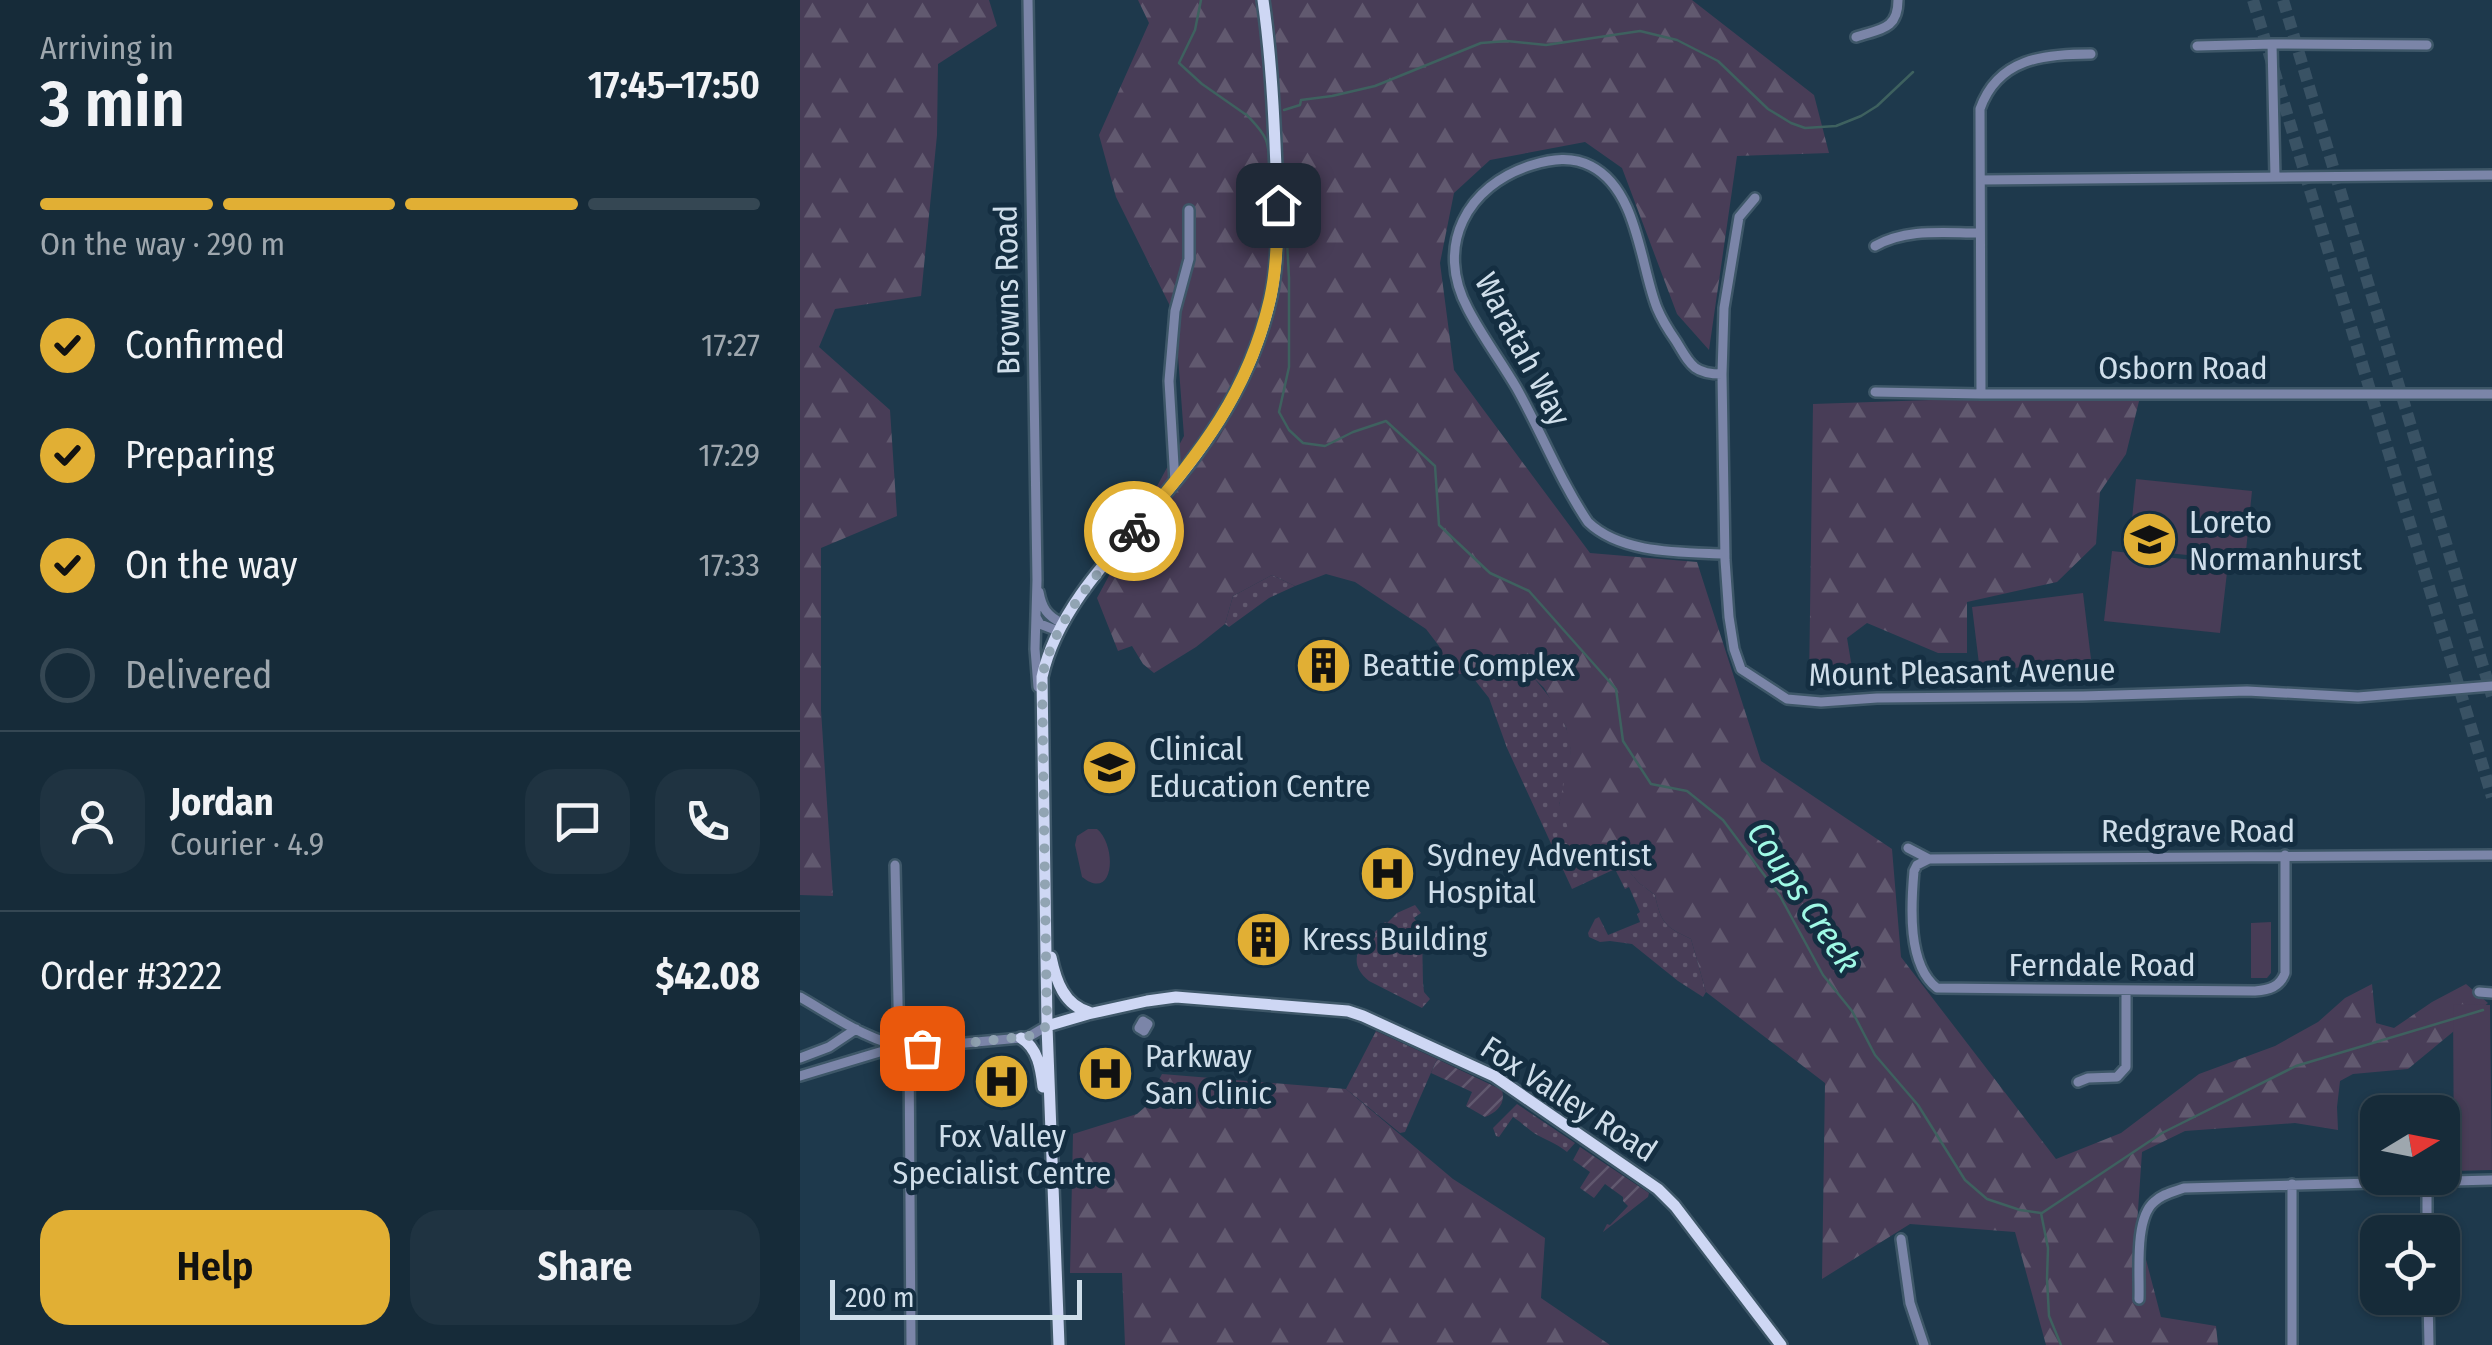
<!DOCTYPE html>
<html lang="en">
<head>
<meta charset="utf-8">
<style>
	:root { --surface:#162b39; --page:#1f3341; --text:#f1f3f6; --muted:#9ea7ae; --line:#354753; --accent:#e1af34 }
	body { margin:0; font-family:"Fira Sans Condensed",sans-serif; background:var(--page); color:var(--text); height:100vh; display:flex; flex-direction:column; font-size:38px; white-space:nowrap }
	* { box-sizing:border-box; margin:0 }
	p { font-size:32px; color:var(--muted) }
	.icon { flex:none; width:55px; height:55px; fill:none; stroke:currentColor; stroke-width:2; stroke-linecap:round; stroke-linejoin:round }
	.map { position:relative; flex:1; overflow:hidden }
	.details { display:flex; flex-direction:column; background:var(--surface); width:800px }
	.details>* { flex:none }
	.needle { width:65px; rotate:80deg }
	.controls { position:absolute; left:1560px; top:1095px; display:grid; gap:20px }
	.controls a { display:grid; place-items:center; width:100px; height:100px; border-radius:20px; background:var(--surface); box-shadow:0 2px 8px #0004,0 0 0 2px var(--line); font-size:50px }
	.scale { position:absolute; left:30px; bottom:25px; width:252px; box-sizing:border-box; padding-left:10px; border:5px solid #cfdeea; border-top:0; font-size:28px; line-height:35px; white-space:nowrap; color:#cfdeea; -webkit-text-stroke:8px #142e41; paint-order:stroke }
	.pin { position:absolute; display:grid; place-items:center; width:85px; height:85px; color:#fff; margin:-42px; border-radius:20px; box-shadow:0 5px 15px #0006 }
	.courier { position:absolute; display:grid; place-items:center; width:100px; height:100px; margin:-50px; border:8px solid #e1af34; border-radius:50%; background:#fff; color:#222; box-shadow:0 2px 12px #0007 }
	.head em { font-style:normal; font-weight:600 }
	.head div { display:flex; flex-direction:column-reverse }
	.head { display:flex; align-items:center; justify-content:space-between; height:170px; padding:0 40px }
	h1 { font-size:65px; font-weight:600; line-height:75px }
	.bar { display:grid; grid-template-columns:repeat(4,1fr); gap:15px 10px; align-content:center; height:120px; padding:0 40px }
	.bar i { height:12px; border-radius:8px; background:var(--line) }
	.bar .current { background:var(--accent) }
	.bar p { grid-column:span 4 }
	.line { display:flex; align-items:center; gap:25px; padding:0 40px; border-top:2px solid var(--line) }
	.line div { flex:1 }
	.round { display:grid; place-items:center; flex:none; width:105px; height:105px; border-radius:30px; background:var(--page) }
	ol { padding:0 40px; list-style:none }
	li { display:flex; align-items:center; gap:30px; height:110px }
	li p { margin-inline-start:auto }
	li .icon { padding:10px; border-radius:50%; background:var(--accent); color:#111; stroke-width:4 }
	li:last-child { color:var(--muted) }
	li i { width:55px; height:55px; border:5px solid var(--line); border-radius:50% }
	.primary-button { display:flex; gap:20px; margin-top:auto; padding:20px 40px }
	.primary-button a { flex:1; height:115px; border-radius:30px; background:var(--accent); color:#111; font-size:40px; font-weight:600; line-height:115px; text-align:center }
	.primary-button a+a { background:var(--page); color:var(--text) }
	main { display:flex; flex:1; min-height:0 }
	.map>svg:first-child { display:block }
	.grass { fill:url(#grass-dots) }
	.forest { fill:url(#forest-firs) }
	.park { fill:#483d57 }
	.garden { fill:url(#garden-furrows) }
	.lines { fill:none; stroke-linecap:round; stroke-linejoin:round }
	.stream { stroke:#3e615f; stroke-width:2.5 }
	.highway-tunnel { stroke:#395264; stroke-width:12; stroke-dasharray:12 6; stroke-linecap:butt }
	.minor-casing { stroke:#3e5768; stroke-width:14 }
	.major-casing { stroke:#3e5768; stroke-width:16 }
	.minor { stroke:#7b85a8; stroke-width:9 }
	.major { stroke:#ced7f4; stroke-width:11 }
	.done { stroke:#91a4b3; stroke-width:10; stroke-dasharray:0 18 }
	.route { stroke:#e1af34; stroke-width:12 }
	.labels { text-anchor:middle; dominant-baseline:central; stroke-width:10; stroke-linejoin:round; paint-order:stroke }
	.street-label { font-size:32px; fill:#cfdeea; stroke:#142e41 }
	.poi-label { font-size:32px; fill:#cfdeea; stroke:#142e41; text-anchor:start }
	.water-label { font-size:35px; font-style:italic; fill:#9ff9e5; stroke:#142e41 }
</style>
</head>
<body>
<main>
<section class="details">
<div class="head"><div><h1>3 min</h1><p>Arriving in</p></div><em>17:45–17:50</em></div>
<div class="bar"><i class="current"></i><i class="current"></i><i class="current"></i><i></i><p>On the way · 290 m</p></div>
<ol>
<li><svg class="icon" aria-label="check" viewBox="0 0 24 24"><path d="M5 12l5 5 9-10"/></svg>Confirmed<p>17:27</p></li>
<li><svg class="icon" aria-label="check" viewBox="0 0 24 24"><path d="M5 12l5 5 9-10"/></svg>Preparing<p>17:29</p></li>
<li><svg class="icon" aria-label="check" viewBox="0 0 24 24"><path d="M5 12l5 5 9-10"/></svg>On the way<p>17:33</p></li>
<li><i></i>Delivered</li>
</ol>
<div class="line" style="height:180px"><a class="round"><svg class="icon" aria-label="person" viewBox="0 0 24 24"><circle cx="12" cy="8" r="4"/><path d="M4 21q1-7 8-7t8 7"/></svg></a><div><b>Jordan</b><p>Courier · 4.9</p></div><a class="round"><svg class="icon" aria-label="chat" viewBox="0 0 24 24"><path d="M4 5h16v11H9l-5 4z"/></svg></a><a class="round"><svg class="icon" aria-label="phone" viewBox="0 0 24 24"><path d="M5 4h4l2 5-3 2q2 4 5 5l2-3 5 2v4C11 20 4 13 5 4z"/></svg></a></div>
<div class="line" style="height:130px"><div>Order #3222</div><b>$42.08</b></div>
<div class="primary-button"><a>Help</a><a>Share</a></div>
</section>
<div class="map">
<svg width="1692" height="1345" viewBox="0 0 1692 1345">
	<defs>
		<pattern id="grass-dots" width="8" height="8" patternUnits="userSpaceOnUse" patternTransform="scale(2.5)"><rect width="8" height="8" fill="#483d57"/><path d="M2 2h.1M6 6h.1" fill="none" stroke="#61596f" stroke-width="1.8" stroke-linecap="round"/></pattern>
		<pattern id="forest-firs" width="22" height="20" patternUnits="userSpaceOnUse" patternTransform="scale(2.5)"><rect width="22" height="20" fill="#483d57"/><path d="M5 1l3.5 6h-7zM16 11l3.5 6h-7z" fill="#61596f"/></pattern>
		<pattern id="garden-furrows" width="10" height="10" patternUnits="userSpaceOnUse" patternTransform="scale(2.5)"><rect width="10" height="10" fill="#483d57"/><path d="M-1 1l2-2M0 10L10 0M9 11l2-2" fill="none" stroke="#61596f"/></pattern>
	</defs>
	<rect width="100%" height="100%" fill="#1e394c"/>
	<path class="grass" d="M472,575L495,586L469,598L429,627L425,624L433,596Z
		M724,668C745,689 769,718 771,750C771,768 764,788 759,805L817,857L839,883L855,895C861,924 866,927 891,939L906,992L903,997L878,981L832,944L810,941L800,942L789,937L788,933L795,919L799,917L808,935L840,922L837,914L840,912L829,887L825,889L815,869L772,889L707,748L689,698L674,679L701,669Z
		M615,905L621,913L614,918L621,927L622,933L623,983L624,992L630,999L622,1008L569,981C541,958 567,940 585,922L587,923L597,913Z
		M576,1031L637,1059L605,1132L600,1133L546,1089Z
		M717,1104L775,1143L767,1152C758,1145 753,1143 743,1138C731,1133 724,1124 713,1117L699,1137L696,1136L693,1128Z"/>
	<path class="forest" d="M0,0H189L197,26L138,64L137,135L121,296L35,309L19,347L90,410L97,516L21,548V710L33,896L0,895Z
		M338,0H892L1014,95L1029,153L937,156L909,350L877,314L822,168L785,142L690,160L654,193L640,263L654,370L790,553L897,562L961,761L1092,849L1101,957L1256,1159L1321,1133L1399,1074L1475,1046L1518,1022L1545,998L1572,984L1576,1023L1594,1028L1632,1002L1666,984L1688,1003L1608,1069L1553,1074L1540,1081L1537,1107L1538,1130L1495,1123L1385,1131L1342,1152L1337,1225L1361,1317L1416,1326L1418,1345H1246L1215,1232L1110,1224L1022,1279L1025,1083L906,992L891,939C866,927 861,924 855,895L839,883L817,857L775,845L759,805L771,751L766,727L744,688L724,668L701,669L674,679L664,674H649L639,646L626,629L555,582L526,574L495,586L472,575L433,596L425,624L396,647L354,673L343,664L332,646L318,651L297,598L384,436L375,316L316,197L299,135L349,23Z
		M1341,393L1326,454L1300,492L1296,544L1257,582L1167,602V653H1138L1067,623L1047,638L1054,680L1009,683L1013,404Z
		M362,1074L546,1089L653,1179L745,1238L741,1298L810,1345H325L322,1273H270L273,1134L337,1114L345,1107Z"/>
	<path class="park" d="M1336,479L1452,491L1445,561L1329,549Z
		M1312,551L1428,564L1420,633L1304,621Z
		M1283,593L1291,659L1180,672L1172,607Z
		M288,829H297C317,845 315,903 282,877L275,845L277,836Z
		M1471,922V973L1467,978H1451V923Z
		M1653,1004L1690,1005L1692,1170L1654,1171Z"/>
	<path class="garden" d="M637,1059L702,1090C706,1104 697,1112 685,1117L666,1106L672,1092L631,1073Z
		M780,1147L849,1193L848,1197L803,1232L807,1224L810,1225L828,1206L823,1201V1197L805,1184L794,1198L780,1188L790,1172L773,1160Z"/>
	<g class="lines">
		<path class="stream" d="M401,0L395,30L379,63L402,84L445,114
			M484,110L500,105L501,100L532,96L575,86L681,43L707,41L746,45L840,31L877,40L918,61L968,109L991,123L1005,128L1036,126L1061,116L1077,106L1113,72
			M446,114C453,122 462,130 466,140C473,157 465,177 471,198
			M487,241L489,278V367L479,412L489,430L503,443L525,446L553,432L586,421L635,466L639,525L690,573L729,591L816,689L823,741L851,784L887,791L923,820L980,896L1023,975L1052,1011L1075,1055L1118,1105L1165,1180L1187,1199L1220,1210L1241,1213L1248,1248L1247,1279L1249,1316L1261,1345
			M1242,1213L1362,1133L1496,1066L1683,1010"/>
		<path class="highway-tunnel" d="M1453,0L1692,797
			M1483,0L1692,696"/>
		<defs>
			<path id="minor" d="M228,0L237,580L235,649L238,687
				M1056,37C1080,29 1098,30 1098,0
				M1472,44L1475,177
				M1397,46L1472,44L1627,45
				M1181,180L1692,175
				M955,198L939,217L924,308L922,374L925,560L929,617L934,649L941,669L987,699L1021,702L1077,698L1283,696L1447,691L1558,697L1692,686
				M1075,246C1107,228 1144,233 1179,233
				M922,374C893,374 890,364 876,341C869,331 862,320 857,308C840,265 838,190 791,166C772,156 752,159 732,165C667,185 634,246 668,309C682,336 700,360 716,387C741,431 759,479 788,522C821,554 881,552 925,554
				M1075,392L1181,394H1692
				M1181,394L1180,109C1198,58 1244,54 1291,54
				M375,482L369,381L375,311L389,259V210
				M239,592C242,608 247,616 262,623
				M236,617L240,624L258,631
				M1108,848L1129,859L1692,855
				M1129,859L1117,865L1114,871C1111,905 1107,965 1137,988L1455,991C1469,990 1480,987 1485,973V855
				M95,865L99,1047
				M1679,992L1692,993
				M0,997C35,1017 69,1042 109,1048L221,1038L230,1036L247,1026
				M343,1021L348,1024L344,1031L339,1028Z
				M109,1048L111,1345
				M0,1058L29,1047L56,1029
				M0,1076L93,1048
				M1278,1082L1288,1078L1317,1077L1326,1067V990
				M1627,1181V1232
				M1101,1239L1110,1303L1124,1345
				M1628,1298L1629,1345
				M1339,1299C1340,1274 1334,1219 1354,1202C1362,1194 1373,1192 1384,1188L1692,1180
				M1492,1345V1184"/>
			<path id="major" d="M251,957C256,981 264,1005 289,1012
				M247,1026L288,1014L347,1001L376,997L548,1011L563,1016L694,1076L858,1189L875,1206L981,1345
				M221,1038C238,1048 241,1069 243,1087
				M259,1345L247,1026L242,677C258,604 322,545 369,489C417,432 455,370 471,296C481,247 477,194 475,144C473,96 470,48 463,0"/>
		</defs>
		<use href="#minor" class="minor-casing"/>
		<use href="#major" class="major-casing"/>
		<use href="#minor" class="minor"/>
		<use href="#major" class="major"/>
	</g>
	<g class="lines">
		<path class="done" d="M122,1048L230,1036L247,1026L242,677C255,618 296,576 334,531"/>
		<path class="route" d="M334,531C397,455 447,398 470,299C477,268 477,236 478,205"/>
	</g>
	<defs>
		<symbol id="school-disc" viewBox="-11 -11 22 22"><circle r="9.5" fill="#e1af34" stroke="#142e41"/><path d="M0-5L7-2L0 1L-7-2ZM-4 1L0 2.5L4 1V4Q0 6-4 4Z" fill="#111"/></symbol>
		<symbol id="building-disc" viewBox="-11 -11 22 22"><circle r="9.5" fill="#e1af34" stroke="#142e41"/><path d="M-4-6H4V6H1V3H-1V6H-4ZM-2.5-4.3h1.7v1.8h-1.7ZM.8-4.3h1.7v1.8H.8ZM-2.5-1h1.7V.8h-1.7ZM.8-1h1.7V.8H.8Z" fill="#111"/></symbol>
		<symbol id="university-disc" viewBox="-11 -11 22 22"><circle r="9.5" fill="#e1af34" stroke="#142e41"/><path d="M0-5L7-2L0 1L-7-2ZM-4 1L0 2.5L4 1V4Q0 6-4 4Z" fill="#111"/></symbol>
		<symbol id="hospital-disc" viewBox="-11 -11 22 22"><circle r="9.5" fill="#e1af34" stroke="#142e41"/><path d="M-5-5h3v3.5h4V-5h3V5h-3V1.5h-4V5h-3Z" fill="#111"/></symbol>
	</defs>
	<g fill-rule="evenodd">
		<use href="#school-disc" x="1318" y="508" width="63" height="63"/>
		<use href="#building-disc" x="492" y="634" width="63" height="63"/>
		<use href="#university-disc" x="278" y="736" width="63" height="63"/>
		<use href="#hospital-disc" x="556" y="842" width="63" height="63"/>
		<use href="#building-disc" x="432" y="908" width="63" height="63"/>
		<use href="#hospital-disc" x="274" y="1042" width="63" height="63"/>
		<use href="#hospital-disc" x="170" y="1050" width="63" height="63"/>
	</g>
	<g class="labels">
		<g class="street-label">
			<text transform="translate(207 290) rotate(-91)">Browns Road</text>
			<text transform="translate(723 349) rotate(62)">Waratah Way</text>
			<text x="1383" y="368">Osborn Road</text>
			<text transform="translate(1162 672) rotate(-1)">Mount Pleasant Avenue</text>
			<text x="1398" y="831">Redgrave Road</text>
			<text x="1302" y="965">Ferndale Road</text>
			<text transform="translate(769 1099) rotate(33)">Fox Valley Road</text>
		</g>
		<g class="poi-label">
			<text x="1389" y="522">Loreto<tspan x="1389" dy="37">Normanhurst</tspan></text>
			<text x="562" y="665">Beattie Complex</text>
			<text x="349" y="749">Clinical<tspan x="349" dy="37">Education Centre</tspan></text>
			<text x="627" y="855">Sydney Adventist<tspan x="627" dy="37">Hospital</tspan></text>
			<text x="502" y="939">Kress Building</text>
			<text x="345" y="1056">Parkway<tspan x="345" dy="37">San Clinic</tspan></text>
			<text x="202" y="1136" text-anchor="middle">Fox Valley<tspan x="202" dy="37">Specialist Centre</tspan></text>
		</g>
		<g class="water-label">
			<text transform="translate(1004 897) rotate(56)">Coups Creek</text>
		</g>
	</g>
</svg>
<div class="controls">
<a><svg class="needle" viewBox="-14 -14 28 28"><path d="M0-13l5 13h-10z" fill="#e53935"/><path d="M0 13l5-13h-10z" fill="#9ea7ae"/></svg></a>
<a><svg class="icon" aria-label="locate" viewBox="0 0 24 24"><circle cx="12" cy="12" r="6"/><path d="M12 2v4M12 18v4M2 12h4M18 12h4"/></svg></a>
</div>
<div class="scale">200 m</div>
<div class="pin" style="left:122px;top:1048px;background:#ea580c"><svg class="icon" aria-label="bag" viewBox="0 0 24 24"><path d="M5 8h14l-1 12H6zM9 8a3 3 0 0 1 6 0"/></svg></div>
<div class="pin" style="left:478px;top:205px;background:#1f2937"><svg class="icon" aria-label="home" viewBox="0 0 24 24"><path d="M3 11l9-7 9 7M6 9v11h12V9"/></svg></div>
<div class="courier" style="left:334px;top:531px"><svg class="icon" aria-label="bike" viewBox="0 0 24 24"><circle cx="6" cy="16" r="4"/><circle cx="18" cy="16" r="4"/><path d="M6 16l4-8h5l3 8M10 8l3 8H6M13 5h3"/></svg></div>
</div>
</main>
</body>
</html>
